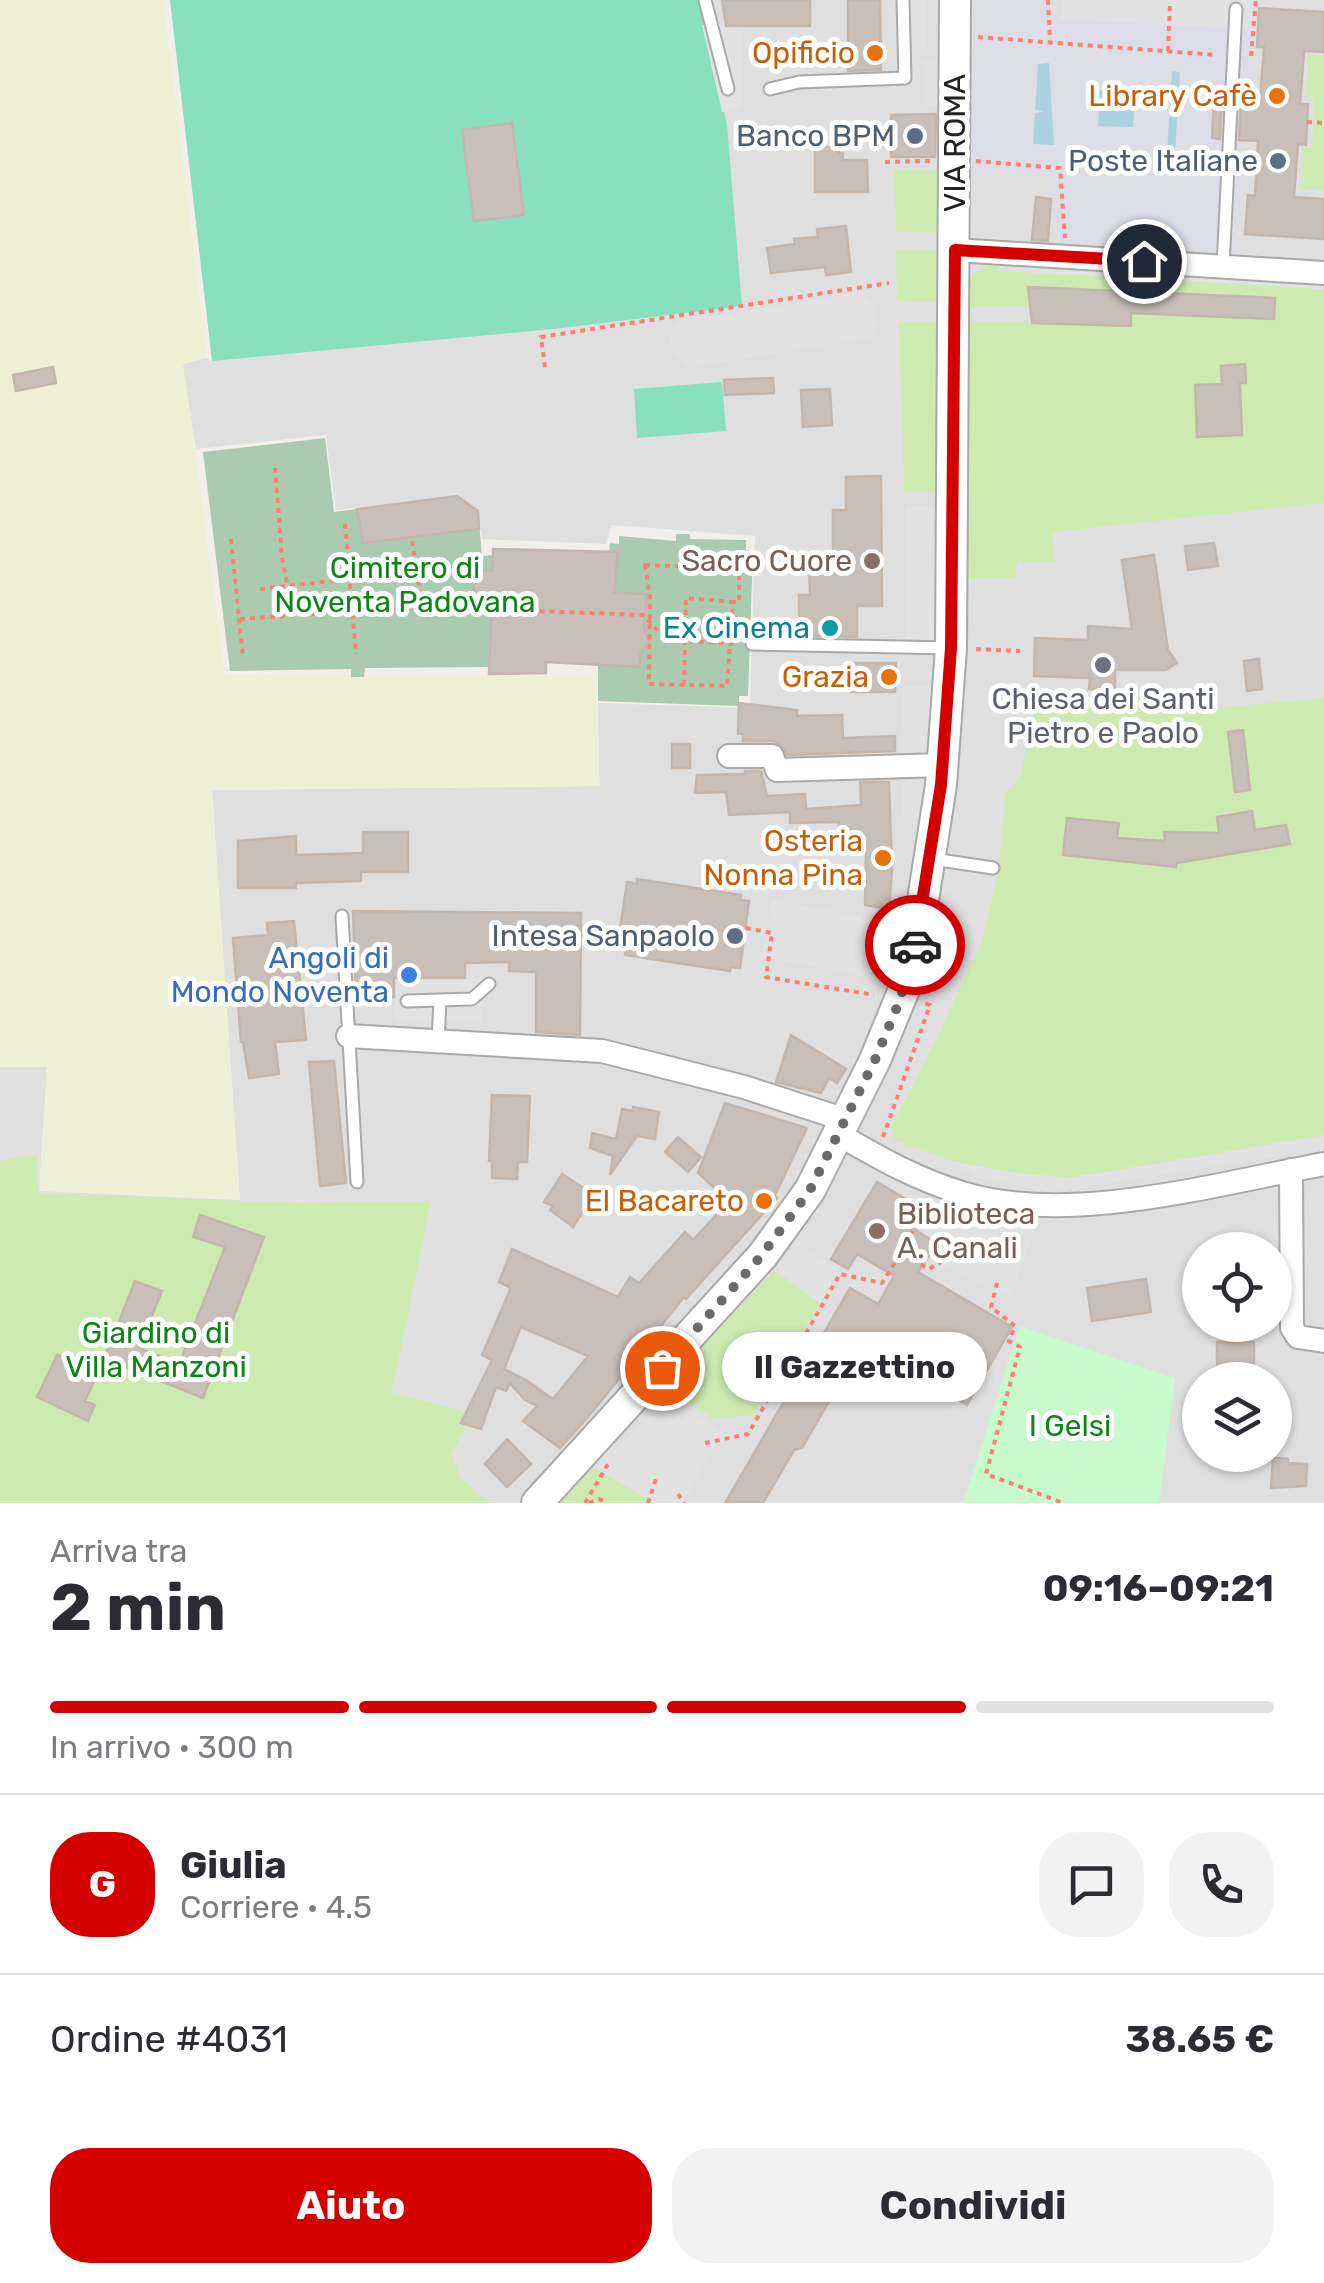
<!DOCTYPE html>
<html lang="it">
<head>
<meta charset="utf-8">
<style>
	:root { --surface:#fff; --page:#f2f2f3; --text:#2b2b33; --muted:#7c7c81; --line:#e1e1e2; --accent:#d40000 }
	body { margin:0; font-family:Rubik,sans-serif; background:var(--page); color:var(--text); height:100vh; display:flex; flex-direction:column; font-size:38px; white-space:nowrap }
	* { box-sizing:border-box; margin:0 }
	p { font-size:32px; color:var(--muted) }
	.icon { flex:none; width:55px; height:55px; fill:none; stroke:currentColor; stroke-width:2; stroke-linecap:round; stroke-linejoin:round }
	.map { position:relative; height:1503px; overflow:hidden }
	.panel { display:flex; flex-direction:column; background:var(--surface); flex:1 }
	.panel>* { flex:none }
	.buttons { position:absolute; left:1182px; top:1232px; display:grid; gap:20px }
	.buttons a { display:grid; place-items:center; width:110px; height:110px; border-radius:50%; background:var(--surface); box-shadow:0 2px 8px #0004; font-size:50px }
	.pin { position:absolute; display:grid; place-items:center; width:85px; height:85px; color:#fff; margin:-42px; border:5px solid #fff; border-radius:50%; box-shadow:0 2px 10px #0007 }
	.courier { position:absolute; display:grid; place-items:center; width:100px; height:100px; margin:-50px; border:8px solid #d40000; border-radius:50%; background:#fff; color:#222; box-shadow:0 2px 12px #0007 }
	.bubble { position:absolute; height:70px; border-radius:35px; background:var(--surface); box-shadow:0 2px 8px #0004; font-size:32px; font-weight:700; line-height:70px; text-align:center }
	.summary em { font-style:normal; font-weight:700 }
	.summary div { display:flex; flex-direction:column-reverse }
	.summary { display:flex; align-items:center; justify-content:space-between; height:170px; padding:0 50px }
	h1 { font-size:65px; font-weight:700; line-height:75px }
	.bar { display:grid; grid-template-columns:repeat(4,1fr); gap:15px 10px; align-content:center; height:120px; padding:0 50px }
	.bar i { height:12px; border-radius:8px; background:var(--line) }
	.bar .selected { background:var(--accent) }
	.bar p { grid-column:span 4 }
	.line { display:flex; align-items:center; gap:25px; padding:0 50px; border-top:2px solid var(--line) }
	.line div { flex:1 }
	.round { display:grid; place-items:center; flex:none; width:105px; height:105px; border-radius:40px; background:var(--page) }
	.button { display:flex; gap:20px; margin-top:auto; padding:20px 50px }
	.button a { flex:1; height:115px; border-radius:40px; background:var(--accent); color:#fff; font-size:40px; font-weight:700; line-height:115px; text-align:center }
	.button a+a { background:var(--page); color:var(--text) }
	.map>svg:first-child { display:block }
	.residential { fill:#e0dfdf; fill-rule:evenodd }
	.farmland { fill:#eef0d5 }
	.grass { fill:#cdebb0 }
	.cemetery { fill:#aacbaf }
	.park { fill:#c8facc }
	.pitch { fill:#88e0be }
	.parking { fill:#e2e2e2 }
	.plaza { fill:#dddde8 }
	.water { fill:#aad3df }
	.building { fill:#c7bfb8; stroke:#c4b6ab; stroke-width:2.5; fill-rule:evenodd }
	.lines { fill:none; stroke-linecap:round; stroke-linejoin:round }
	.service-casing { stroke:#a9a9a9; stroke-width:15 }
	.minor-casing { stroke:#a9a9a9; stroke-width:26 }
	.tertiary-casing { stroke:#a9a9a9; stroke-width:34 }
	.path { stroke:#fa8072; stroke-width:4; stroke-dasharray:5 5; stroke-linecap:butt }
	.service { stroke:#fff; stroke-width:11 }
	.minor { stroke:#fff; stroke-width:22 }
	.tertiary { stroke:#fff; stroke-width:30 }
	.done { stroke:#6b6a68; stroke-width:10; stroke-dasharray:0 18 }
	.route { stroke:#d40000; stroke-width:12 }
	.food-dot { fill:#e8710a; stroke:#fff; stroke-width:4 }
	.service-dot { fill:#5c6f8a; stroke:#fff; stroke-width:4 }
	.education-dot { fill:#8d6e63; stroke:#fff; stroke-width:4 }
	.culture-dot { fill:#0f9aa8; stroke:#fff; stroke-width:4 }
	.worship-dot { fill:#6b7280; stroke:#fff; stroke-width:4 }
	.shop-dot { fill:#3f7fe0; stroke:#fff; stroke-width:4 }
	.labels { text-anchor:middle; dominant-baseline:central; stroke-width:10; stroke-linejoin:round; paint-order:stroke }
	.food-label { font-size:30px; fill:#c56008; stroke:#fff; text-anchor:end }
	.service-label { font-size:30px; fill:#4e5e75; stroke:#fff; text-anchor:end }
	.street-label { font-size:30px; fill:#222; stroke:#fff }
	.education-label { font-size:30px; fill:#785e54; stroke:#fff; text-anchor:end }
	.park-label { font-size:30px; fill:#0c8416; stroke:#fff }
	.culture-label { font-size:30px; fill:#0d838f; stroke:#fff; text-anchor:end }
	.worship-label { font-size:30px; fill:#5b616d; stroke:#fff }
	.shop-label { font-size:30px; fill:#366cbe; stroke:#fff; text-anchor:end }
</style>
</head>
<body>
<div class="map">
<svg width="1324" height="1503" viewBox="0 0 1324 1503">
	<rect width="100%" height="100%" fill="#f2efe9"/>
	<path class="residential" d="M701,0H1324V1503H0V1067H47L40,1191L240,1200L212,790L599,786L598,703L750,708L755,536L612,525L606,544L482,539L478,510L458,495L336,510L326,435L196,449L182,364L207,358L212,361ZM1200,1250H1275V1325H1200ZM1200,1380H1275V1455H1200Z"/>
	<path class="farmland" d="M0,0H163L207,358L183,364L225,674L594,676L600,786L212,790L239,1199L39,1190L47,1067H0Z"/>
	<path class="grass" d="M1309,55L1324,56V191L1300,189L1303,148H1312L1314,99L1305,96Z
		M894,169L946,171L942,233L896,232Z
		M896,249L943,250L942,302L897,301Z
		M997,264L999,271L1324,289V503L1053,532L1054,562L1017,561L1016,577L968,579L966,321L1032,323L1030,306L967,307L970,277L984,267Z
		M942,321L939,493L904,491L899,322Z
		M1037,694L1092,699L1149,698L1180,711L1324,698V1135L1069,1178L1016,1173L951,1161L895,1140L891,1127L937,1038L983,938L999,867L1005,795L1021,774Z
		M37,1154V1192L43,1193L296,1203L431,1201L392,1392L473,1414L451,1455L461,1478L490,1503H0V1160Z
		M774,1270L820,1303L754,1415L713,1419L665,1386Z
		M591,1467L595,1468L655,1503H557Z"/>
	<path class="cemetery" d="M325,438L334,512L457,496L478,511L482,556L493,555V549L609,551L610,543L619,544V536L676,541V534H690V539L746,540V550L753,551L748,696H739V706L598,701V665L546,663V673L489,674V667L365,668L364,677H351V669L230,671L203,452Z"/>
	<path class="park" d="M1020,1326L1175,1378L1159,1503H963Z"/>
	<path class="pitch" d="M170,0H701L727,125L742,306L553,329L212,361Z
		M722,382L726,431L637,438L634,389Z"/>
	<path class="parking" d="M911,0H926L927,47H912Z
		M1062,0H1251L1248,29L1061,19Z
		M743,22L742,109L722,112L702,25Z
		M923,61H937L938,106H924Z
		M1028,263L1324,282V289L1028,271Z
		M862,292L875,306L878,323L871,338L687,368L673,354L669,339L678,322Z
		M906,506H938L937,642H906Z
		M903,686H934L923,817H902Z
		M772,900L871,918L861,975L761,957Z
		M394,978L477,979V989H481L482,1021H394Z
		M1324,1136V1149L1053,1192L978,1178L951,1161L1016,1173L1069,1178Z
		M939,1196L1007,1220L1036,1225L1011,1298L928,1258L938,1244L921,1232Z
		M797,1244L839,1269L820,1303L774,1270Z
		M671,1398L723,1432L684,1503H655L595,1468Z"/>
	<path class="plaza" d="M976,0H1056L1057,19L1253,30L1236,259L1058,248L1053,176L971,170Z"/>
	<path class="water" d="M1049,63L1054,145L1033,144L1035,113L1043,112L1035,109L1038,64Z
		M1172,71L1180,72L1175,154L1167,153Z
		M1100,90L1136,91L1133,127L1098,126Z"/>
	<path class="building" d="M722,0H810V26H726Z
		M848,0H880L881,70L848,71Z
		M1259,8L1324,12V52L1304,51L1300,104H1308L1306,145L1298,144L1294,197L1324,199V239L1245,234L1248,195L1255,196L1258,141L1239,140L1241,100L1260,102L1264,47H1257Z
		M1214,98L1222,99L1220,139L1212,138Z
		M936,114L935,157H891V115Z
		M512,123L524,215L474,221L462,130Z
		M815,147H838L839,153H843V160H867L868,192H815Z
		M1036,197L1051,199L1048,241L1032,240Z
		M846,226L851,272L826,275L825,267L771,273L767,248L795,244L794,239L818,237L817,229Z
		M1028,287L1275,298L1274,319L1131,313V326L1032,323Z
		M1245,364L1246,383H1240L1242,435L1197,437L1195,385L1222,384L1221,366Z
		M53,367L56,383L16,391L13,375Z
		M773,378L774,393L725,395L724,380Z
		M830,389L832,425L803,427L801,390Z
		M881,476L882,606H857V637L805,636L799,615V595H810L809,563L833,562V510H846V477Z
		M457,496L478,511L479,529L363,543L357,509Z
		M1214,543L1218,566L1188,570L1185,546Z
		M493,549L618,552L614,593L647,594L644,626L648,641L640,655V667L546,662V673L489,674L492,596H475L471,571L493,570Z
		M1154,555L1168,650L1177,663L1166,670H1115V689H1089L1090,678L1034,676L1035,638L1088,640V626L1132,629L1122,560Z
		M1259,659L1262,689L1247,691L1244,661Z
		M851,663H896L895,692H851Z
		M739,703L797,710V716L842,715L843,738L895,736V751L787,755L781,745L773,741H743V734H738Z
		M1243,730L1250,790L1235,792L1228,732Z
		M672,744H690V768H672Z
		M745,771H761L767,796L805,794L806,809L861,805L860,782H889L892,869L889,909L865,905L866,853H836L839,822L790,823V812L729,815L726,792L695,793L697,775L745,774Z
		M1252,811L1255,830L1286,825L1290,844L1177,863L1176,867L1063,855L1067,818L1119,823L1117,838L1165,841L1164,832L1219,833L1217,817Z
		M363,832H408V872H361V881L296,883V888H238V841L296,836V855L363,853Z
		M637,879L741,895L740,900L749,901L740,968L731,967L730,971L625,955L626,950L617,949L627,882L637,884Z
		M353,911L581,913L580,1035L536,1032V972L509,971V962L465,963V978H394V997H356Z
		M294,921L306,1040L275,1042L279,1074L249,1078L243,1042H241L233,938L268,935L267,923Z
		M791,1035L846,1069L837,1083L829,1078L821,1093L776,1082Z
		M334,1061L346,1183L320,1186L309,1062Z
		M492,1095L530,1096L527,1162H518L517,1179L492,1178V1161H489Z
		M725,1103L807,1128L775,1195L777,1198L686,1299L684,1297L594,1410L560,1448L523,1421L537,1406L525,1400L510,1383L506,1391L496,1387L481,1429L461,1423L492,1360L482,1355L511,1288L499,1282L512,1249L618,1297L630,1277L639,1283L685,1232L693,1240L729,1201L698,1173ZM521,1327L588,1356L553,1399L526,1380L504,1369Z
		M633,1107L659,1112L655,1139L637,1136L610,1175L613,1156L590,1148L592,1133L616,1139L622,1109L633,1111Z
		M678,1137L701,1157L688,1172L665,1152Z
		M562,1174L594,1195L573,1227L550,1210L553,1206L544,1202Z
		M877,1182L921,1208L910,1226L937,1244L918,1272L1012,1327L967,1405L872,1349L858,1373L849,1367L802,1448L794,1450L763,1503H725L850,1288L878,1304L894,1276L857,1254L848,1269L831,1259Z
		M200,1215L264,1237L203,1398L104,1358L135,1281L162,1291L139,1348L179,1364L225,1247L193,1237Z
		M1146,1279L1151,1312L1092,1321L1087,1288Z
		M1217,1342H1254V1380H1217Z
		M57,1355L98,1373L85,1401L95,1405L88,1421L37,1397Z
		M507,1439L531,1464L507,1487L485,1464Z
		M1273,1458L1288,1459V1463L1307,1464L1306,1486L1271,1488Z"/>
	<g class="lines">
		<defs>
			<path id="service" d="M705,0L728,89
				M770,89L799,82L905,78L903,0
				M1223,266L1236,9
				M752,644L951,648
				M933,859L993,868
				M342,916L357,1182
				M908,972L885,968L879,962L882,946L889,943L913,945
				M407,1001L472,999L489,984
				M438,1041L440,1000"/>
			<path id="minor" d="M955,250L1324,273
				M729,756H772L777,770L943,765
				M348,1036L602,1051L744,1087L846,1120
				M838,1134C879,1158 916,1179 962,1193C1069,1226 1215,1184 1324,1164
				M1291,1170L1292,1328L1298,1337L1324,1341"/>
			<path id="tertiary" d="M537,1503L763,1255L810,1190L875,1060L905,987L918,932L941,785L951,648L955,0"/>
		</defs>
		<use href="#service" class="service-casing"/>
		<use href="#minor" class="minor-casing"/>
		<use href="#tertiary" class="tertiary-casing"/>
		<path class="path" d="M1048,0L1050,40
			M978,37L1217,55
			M1168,51L1170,4
			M1251,56L1256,0
			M1307,122L1324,123
			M976,161L1060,168L1065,238
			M885,162L930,161
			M545,367L541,337L889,283
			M275,468L282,558L293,614
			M345,524L356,654
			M231,539L243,658
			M412,541L423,607
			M645,565L739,569V602H733L727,686L649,684L650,598Z
			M260,589L458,567
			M240,619L423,607L643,615L667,640L738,644
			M976,649L1020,651
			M684,685L686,598L733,602
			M746,928L772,933L766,977L874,995
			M883,1137L930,1005L924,1003
			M901,1253L926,1205L957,1225
			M997,1283L991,1307L1015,1326L1009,1341L1020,1347L986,1474L1063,1503
			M705,1443L748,1434L840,1274L882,1283L901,1253L929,1269L949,1257
			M678,1494L684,1503
			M585,1503L608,1464
			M589,1503L599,1499L607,1503
			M648,1503L656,1479"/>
		<use href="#service" class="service"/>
		<use href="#minor" class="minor"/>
		<use href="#tertiary" class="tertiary"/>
	</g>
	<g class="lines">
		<path class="done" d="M662,1368L762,1255L810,1190L875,1060L900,1000L915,945"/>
		<path class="route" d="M915,945L941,785L951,648L955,250L1144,261"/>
	</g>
	<g class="food-dot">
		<circle cx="875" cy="53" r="10"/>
		<circle cx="1277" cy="96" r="10"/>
		<circle cx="889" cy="677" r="10"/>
		<circle cx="883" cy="858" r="10"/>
		<circle cx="764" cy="1201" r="10"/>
	</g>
	<g class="service-dot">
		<circle cx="915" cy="136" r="10"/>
		<circle cx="1278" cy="161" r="10"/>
		<circle cx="735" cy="936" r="10"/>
	</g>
	<g class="education-dot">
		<circle cx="872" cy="561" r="10"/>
		<circle cx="877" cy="1231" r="10"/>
	</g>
	<circle class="culture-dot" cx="830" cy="628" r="10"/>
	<circle class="worship-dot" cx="1103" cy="665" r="10"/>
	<circle class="shop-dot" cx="409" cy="975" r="10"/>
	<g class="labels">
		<g class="food-label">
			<text x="855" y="53">Opificio</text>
			<text x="1257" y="96">Library Cafè</text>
			<text x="869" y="677">Grazia</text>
			<text x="863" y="841">Osteria<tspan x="863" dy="34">Nonna Pina</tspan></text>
			<text x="744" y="1201">El Bacareto</text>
		</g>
		<g class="service-label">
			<text x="895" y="136">Banco BPM</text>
			<text x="1258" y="161">Poste Italiane</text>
			<text x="715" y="936">Intesa Sanpaolo</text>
		</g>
		<g class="street-label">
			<text transform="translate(955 143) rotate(-90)">VIA ROMA</text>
		</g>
		<g class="education-label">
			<text x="852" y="561">Sacro Cuore</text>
			<text x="897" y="1214" text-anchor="start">Biblioteca<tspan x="897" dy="34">A. Canali</tspan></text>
		</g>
		<g class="park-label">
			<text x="405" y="568">Cimitero di<tspan x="405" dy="34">Noventa Padovana</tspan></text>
			<text x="156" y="1333">Giardino di<tspan x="156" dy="34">Villa Manzoni</tspan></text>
			<text x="1070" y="1426">I Gelsi</text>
		</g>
		<g class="culture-label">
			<text x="810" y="628">Ex Cinema</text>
		</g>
		<g class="worship-label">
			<text x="1103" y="699">Chiesa dei Santi<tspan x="1103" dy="34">Pietro e Paolo</tspan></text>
		</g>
		<g class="shop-label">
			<text x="389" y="958">Angoli di<tspan x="389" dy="34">Mondo Noventa</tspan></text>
		</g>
	</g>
</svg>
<div class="buttons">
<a><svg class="icon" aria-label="locate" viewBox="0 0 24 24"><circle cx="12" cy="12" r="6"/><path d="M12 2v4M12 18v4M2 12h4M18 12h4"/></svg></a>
<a><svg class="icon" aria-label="layers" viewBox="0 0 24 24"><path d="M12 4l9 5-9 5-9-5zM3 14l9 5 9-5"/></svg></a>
</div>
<div class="pin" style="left:662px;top:1368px;background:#ea580c"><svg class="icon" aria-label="bag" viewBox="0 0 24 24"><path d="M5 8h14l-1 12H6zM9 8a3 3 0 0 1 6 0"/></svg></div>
<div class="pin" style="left:1144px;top:261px;background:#1f2937"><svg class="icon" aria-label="home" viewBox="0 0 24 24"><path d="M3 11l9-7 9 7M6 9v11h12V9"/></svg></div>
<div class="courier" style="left:915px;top:945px"><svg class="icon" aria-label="car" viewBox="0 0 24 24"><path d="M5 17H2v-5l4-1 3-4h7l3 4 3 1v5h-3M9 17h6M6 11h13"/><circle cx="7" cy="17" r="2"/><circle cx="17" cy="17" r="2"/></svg></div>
<div class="bubble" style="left:722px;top:1332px;width:265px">Il Gazzettino</div>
</div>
<section class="panel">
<div class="summary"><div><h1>2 min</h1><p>Arriva tra</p></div><em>09:16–09:21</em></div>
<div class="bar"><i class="selected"></i><i class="selected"></i><i class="selected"></i><i></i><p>In arrivo · 300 m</p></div>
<div class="line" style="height:180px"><b class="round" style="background:var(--accent);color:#fff">G</b><div><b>Giulia</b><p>Corriere · 4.5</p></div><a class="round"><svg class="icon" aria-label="chat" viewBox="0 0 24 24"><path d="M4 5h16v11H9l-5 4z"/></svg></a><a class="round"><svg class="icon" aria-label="phone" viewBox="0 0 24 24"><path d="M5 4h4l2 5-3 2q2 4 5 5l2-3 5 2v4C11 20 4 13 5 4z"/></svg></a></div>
<div class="line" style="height:130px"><div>Ordine #4031</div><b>38.65 €</b></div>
<div class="button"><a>Aiuto</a><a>Condividi</a></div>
</section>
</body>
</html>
